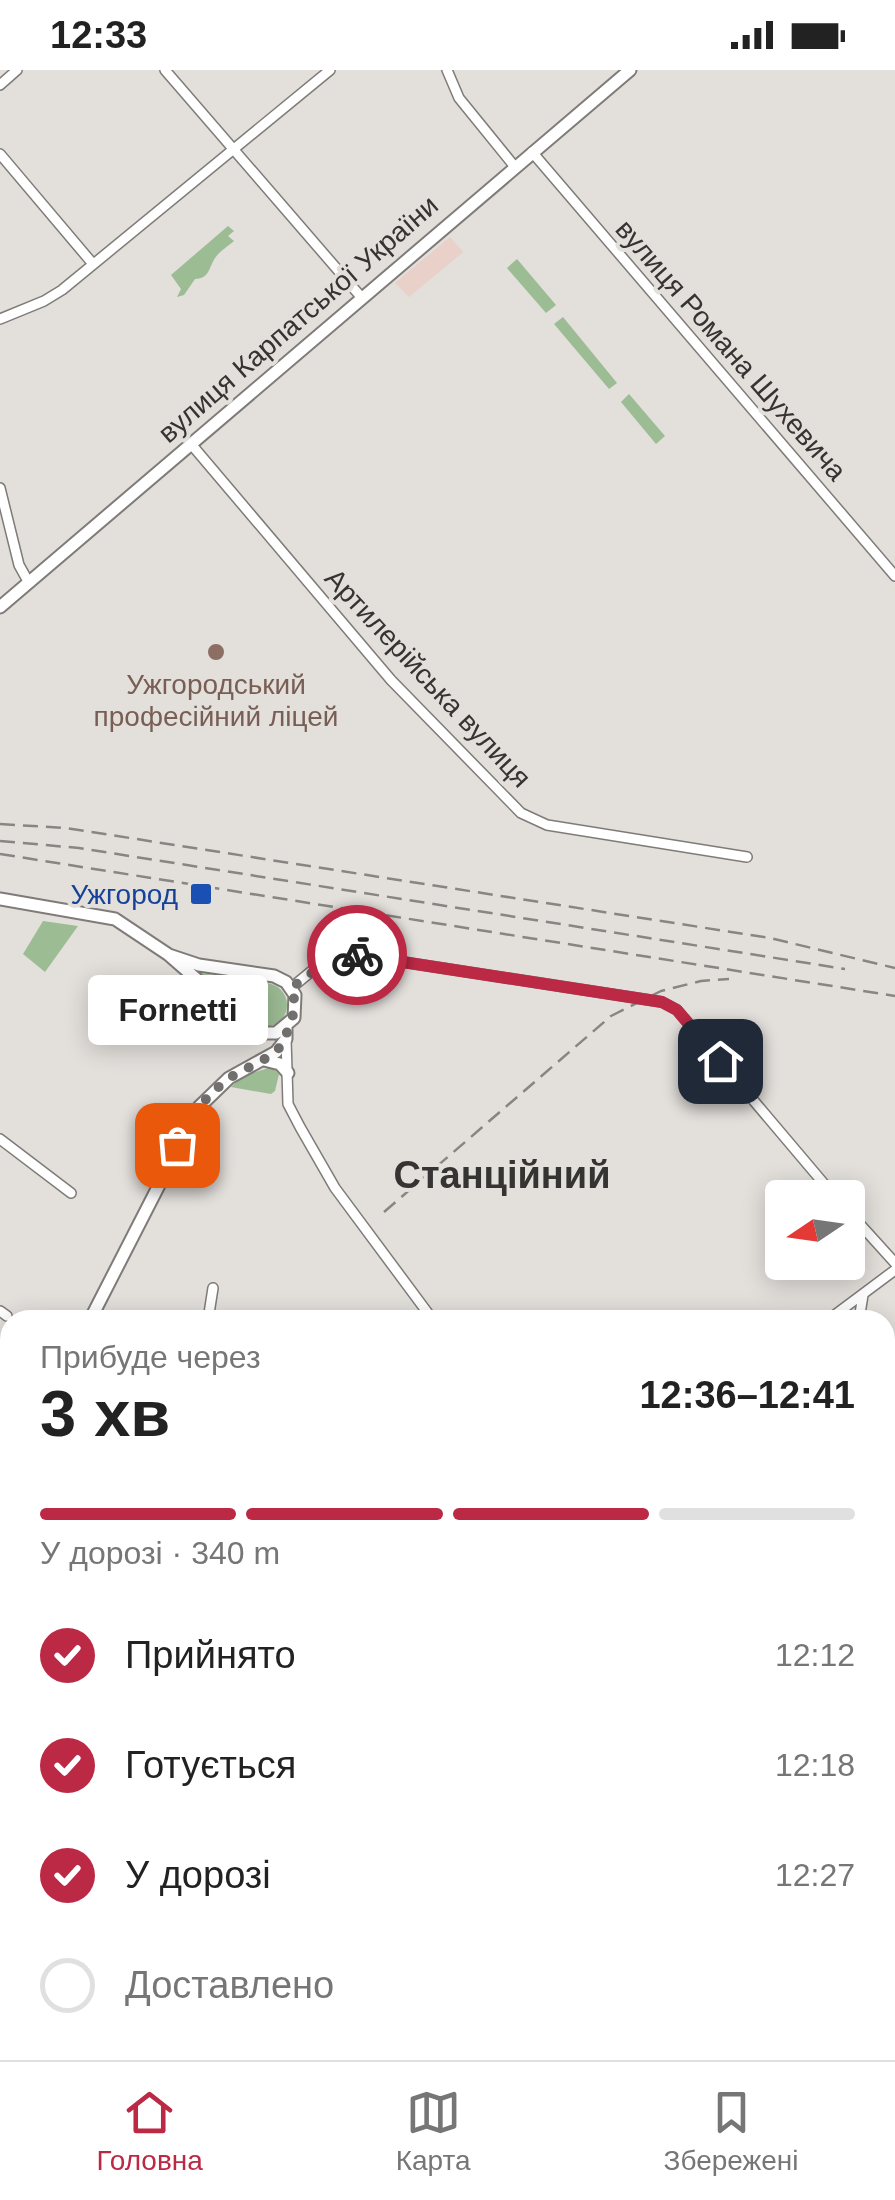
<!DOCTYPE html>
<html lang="uk">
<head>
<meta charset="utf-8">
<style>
	:root { --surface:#fff; --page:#f2f2f2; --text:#222; --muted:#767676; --line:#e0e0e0; --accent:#bb2945 }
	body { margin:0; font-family:Arial,sans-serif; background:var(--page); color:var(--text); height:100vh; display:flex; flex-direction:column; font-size:38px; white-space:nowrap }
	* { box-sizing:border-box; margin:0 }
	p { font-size:32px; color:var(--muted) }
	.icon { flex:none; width:55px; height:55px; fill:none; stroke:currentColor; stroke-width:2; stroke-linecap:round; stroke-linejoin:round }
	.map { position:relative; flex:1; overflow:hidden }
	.panel { position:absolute; left:0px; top:1240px; width:895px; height:750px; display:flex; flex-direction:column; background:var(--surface); border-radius:30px 30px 0 0; box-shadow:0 5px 25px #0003 }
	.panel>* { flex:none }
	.needle { width:65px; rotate:257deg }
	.fabs { position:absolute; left:765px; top:1110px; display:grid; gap:20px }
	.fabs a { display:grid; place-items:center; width:100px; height:100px; border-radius:10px; background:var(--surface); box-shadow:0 5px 25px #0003; font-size:50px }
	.pin { position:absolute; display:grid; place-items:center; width:85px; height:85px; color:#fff; margin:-42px; border-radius:20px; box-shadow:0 5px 15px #0006 }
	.courier { position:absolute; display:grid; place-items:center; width:100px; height:100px; margin:-50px; border:8px solid #bb2945; border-radius:50%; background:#fff; color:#222; box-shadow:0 2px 12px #0007 }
	.bubble { position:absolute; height:70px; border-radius:10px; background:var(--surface); box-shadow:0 5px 25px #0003; font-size:32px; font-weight:800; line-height:70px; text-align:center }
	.head em { font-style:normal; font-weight:800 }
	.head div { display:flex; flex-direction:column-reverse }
	.head { display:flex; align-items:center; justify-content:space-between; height:170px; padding:0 40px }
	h1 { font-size:65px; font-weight:800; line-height:75px }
	.bar { display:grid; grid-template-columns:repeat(4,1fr); gap:15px 10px; align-content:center; height:120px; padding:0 40px }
	.bar i { height:12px; border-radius:8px; background:var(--line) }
	.bar .active { background:var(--accent) }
	.bar p { grid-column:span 4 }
	ol { padding:0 40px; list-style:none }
	li { display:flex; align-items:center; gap:30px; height:110px }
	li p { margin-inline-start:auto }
	li .icon { padding:10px; border-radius:50%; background:var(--accent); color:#fff; stroke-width:4 }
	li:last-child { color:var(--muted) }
	li i { width:55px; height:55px; border:5px solid var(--line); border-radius:50% }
	.status { display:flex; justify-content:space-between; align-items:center; height:70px; padding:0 50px; background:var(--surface); direction:ltr }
	.status svg { height:28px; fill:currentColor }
	.tab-bar { display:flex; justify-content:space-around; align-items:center; height:140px; border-top:2px solid var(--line); background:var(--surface); font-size:28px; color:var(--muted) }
	.tab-bar a { display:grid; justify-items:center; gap:5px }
	.tab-bar .active { color:var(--accent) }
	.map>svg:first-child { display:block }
	.commercial { fill:#e9d0c9 }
	.green { fill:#9cbc94 }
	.water { fill:#769ac4 }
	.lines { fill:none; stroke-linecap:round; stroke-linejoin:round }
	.minor-casing { stroke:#7f7b78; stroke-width:12 }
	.major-casing { stroke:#7f7b78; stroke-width:15 }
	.minor { stroke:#fff; stroke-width:9 }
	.major { stroke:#fff; stroke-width:11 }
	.rail { stroke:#888583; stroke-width:2.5; stroke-dasharray:15 8; stroke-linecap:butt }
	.done { stroke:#72706e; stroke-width:10; stroke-dasharray:0 18 }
	.route { stroke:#bb2945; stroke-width:12 }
	.education-dot { fill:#8d6e63; stroke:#e3dfdb; stroke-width:4 }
	.transit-dot { fill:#1a4fb4; stroke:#e3dfdb; stroke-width:4 }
	.labels { text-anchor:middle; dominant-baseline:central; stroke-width:8; stroke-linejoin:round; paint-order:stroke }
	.street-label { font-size:28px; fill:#353433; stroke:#e3dfdb }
	.education-label { font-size:28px; fill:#785e54; stroke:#e3dfdb }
	.transit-label { font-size:28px; fill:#164399; stroke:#e3dfdb; text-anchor:end }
	.district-label { font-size:38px; font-weight:bold; fill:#353433; stroke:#e3dfdb }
</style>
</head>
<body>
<div class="status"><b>12:33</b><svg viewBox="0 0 49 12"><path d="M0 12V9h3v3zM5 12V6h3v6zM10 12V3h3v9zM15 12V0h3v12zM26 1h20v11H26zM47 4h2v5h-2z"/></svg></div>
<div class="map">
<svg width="895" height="1990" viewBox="0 0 895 1990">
	<rect width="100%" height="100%" fill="#e3dfdb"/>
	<path class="commercial" d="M450,167L463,182L409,227L395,213Z"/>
	<path class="green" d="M228,156L234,161L228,166L234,171C228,176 219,182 215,188C208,199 210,208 195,209L184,225L177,227L181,219L171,205Z
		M517,189L556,235L546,243L507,198Z
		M563,247L617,313L609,319L554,254Z
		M629,324L665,366L656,374L621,332Z
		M43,851L78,856L45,902L23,884Z
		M200,903L242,909L231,932L198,904Z
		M243 935a22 22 0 1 1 44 0a22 22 0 1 1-44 0Z
		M272,997L279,1004L275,1021L271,1024L231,1017L243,1006Z
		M10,1449L0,1538V1457Z
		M131,1980H556L558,1990H117Z"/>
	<path class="water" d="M371,1980H447L479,1990H366Z"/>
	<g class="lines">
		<defs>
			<path id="minor" d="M165,0L362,228
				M447,0L459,28L515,97
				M0,15L17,0
				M532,82L895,506
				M0,84L93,194
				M0,249L44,231L62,220L330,0
				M191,374L391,610L521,743L547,755L747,787
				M0,418L19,495L29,513
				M291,918L313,900L345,883L662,932L677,940L836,1128
				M286,969L288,1034L300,1057L335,1118L433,1250
				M0,1069L71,1123
				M848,1141L895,1193
				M0,1241L7,1246
				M208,1250L213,1218
				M828,1250L895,1200
				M859,1250L863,1225
				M885,1361L895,1363
				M885,1456L895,1457
				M885,1555L895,1557
				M886,1642L895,1585
				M0,1645L10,1646
				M803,1990L804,1980"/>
			<path id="major" d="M0,537L630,0
				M0,829L115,849L169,885L258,963H276L294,948L295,925L286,912L274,906L199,895L169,885
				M240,947C234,929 241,914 259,906
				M264,990L280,994L288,1003
				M90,1250L199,1037L229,1008L276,982L286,969V957
				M0,1426L10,1409
				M0,1614L10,1616
				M885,1756L895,1757"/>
		</defs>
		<use href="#minor" class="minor-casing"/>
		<use href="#major" class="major-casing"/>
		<use href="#minor" class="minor"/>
		<use href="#major" class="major"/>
		<path class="rail" d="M0,754L66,758L770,868L895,898
			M0,771L79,778L845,899
			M0,784L895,926
			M384,1142L611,946L661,921L701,911L729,909"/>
	</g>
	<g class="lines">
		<path class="done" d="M177,1075L208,1026L229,1008L272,985L283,974L296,936L291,918L335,886L357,885"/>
		<path class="route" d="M357,885L662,932L677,940L720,991"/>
	</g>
	<circle class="education-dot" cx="216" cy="582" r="10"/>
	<rect class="transit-dot" x="189" y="812" width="24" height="24" rx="5"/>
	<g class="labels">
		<g class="street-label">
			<text transform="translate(298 249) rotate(-41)">вулиця Карпатської України</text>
			<text transform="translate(731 280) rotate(49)">вулиця Романа Шухевича</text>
			<text transform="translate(428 608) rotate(47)">Артилерійська вулиця</text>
		</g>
		<g class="education-label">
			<text x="216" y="614">Ужгородський<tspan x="216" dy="32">професійний ліцей</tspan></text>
		</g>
		<g class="transit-label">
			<text x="178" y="824">Ужгород</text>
		</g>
		<g class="district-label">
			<text x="502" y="1105">Станційний</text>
		</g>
	</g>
</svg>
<div class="fabs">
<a><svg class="needle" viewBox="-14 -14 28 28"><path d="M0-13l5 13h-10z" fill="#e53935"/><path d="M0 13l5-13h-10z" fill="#767676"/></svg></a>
</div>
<div class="pin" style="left:177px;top:1075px;background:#ea580c"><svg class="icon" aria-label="bag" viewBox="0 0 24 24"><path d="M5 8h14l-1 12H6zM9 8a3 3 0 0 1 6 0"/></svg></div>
<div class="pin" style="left:720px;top:991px;background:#1f2937"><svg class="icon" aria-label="home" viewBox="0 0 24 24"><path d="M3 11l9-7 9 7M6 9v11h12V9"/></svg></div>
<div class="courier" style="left:357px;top:885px"><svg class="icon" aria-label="bike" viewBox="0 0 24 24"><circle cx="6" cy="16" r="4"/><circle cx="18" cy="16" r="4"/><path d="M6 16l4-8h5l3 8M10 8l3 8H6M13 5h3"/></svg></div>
<div class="bubble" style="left:88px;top:905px;width:180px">Fornetti</div>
<section class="panel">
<div class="head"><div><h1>3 хв</h1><p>Прибуде через</p></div><em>12:36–12:41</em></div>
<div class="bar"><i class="active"></i><i class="active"></i><i class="active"></i><i></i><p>У дорозі · 340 m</p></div>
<ol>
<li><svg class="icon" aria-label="check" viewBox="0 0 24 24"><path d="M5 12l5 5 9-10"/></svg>Прийнято<p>12:12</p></li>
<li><svg class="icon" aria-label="check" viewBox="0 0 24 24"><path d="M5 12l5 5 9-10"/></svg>Готується<p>12:18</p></li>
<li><svg class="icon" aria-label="check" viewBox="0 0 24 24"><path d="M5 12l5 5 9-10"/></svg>У дорозі<p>12:27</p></li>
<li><i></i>Доставлено</li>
</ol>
</section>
</div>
<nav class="tab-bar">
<a class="active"><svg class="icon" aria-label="home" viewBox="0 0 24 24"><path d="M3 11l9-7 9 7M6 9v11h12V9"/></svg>Головна</a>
<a><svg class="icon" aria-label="map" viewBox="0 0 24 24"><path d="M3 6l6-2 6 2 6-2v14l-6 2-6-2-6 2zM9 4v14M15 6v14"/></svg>Карта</a>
<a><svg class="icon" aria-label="saved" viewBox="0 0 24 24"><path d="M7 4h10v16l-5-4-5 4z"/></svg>Збережені</a>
</nav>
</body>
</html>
